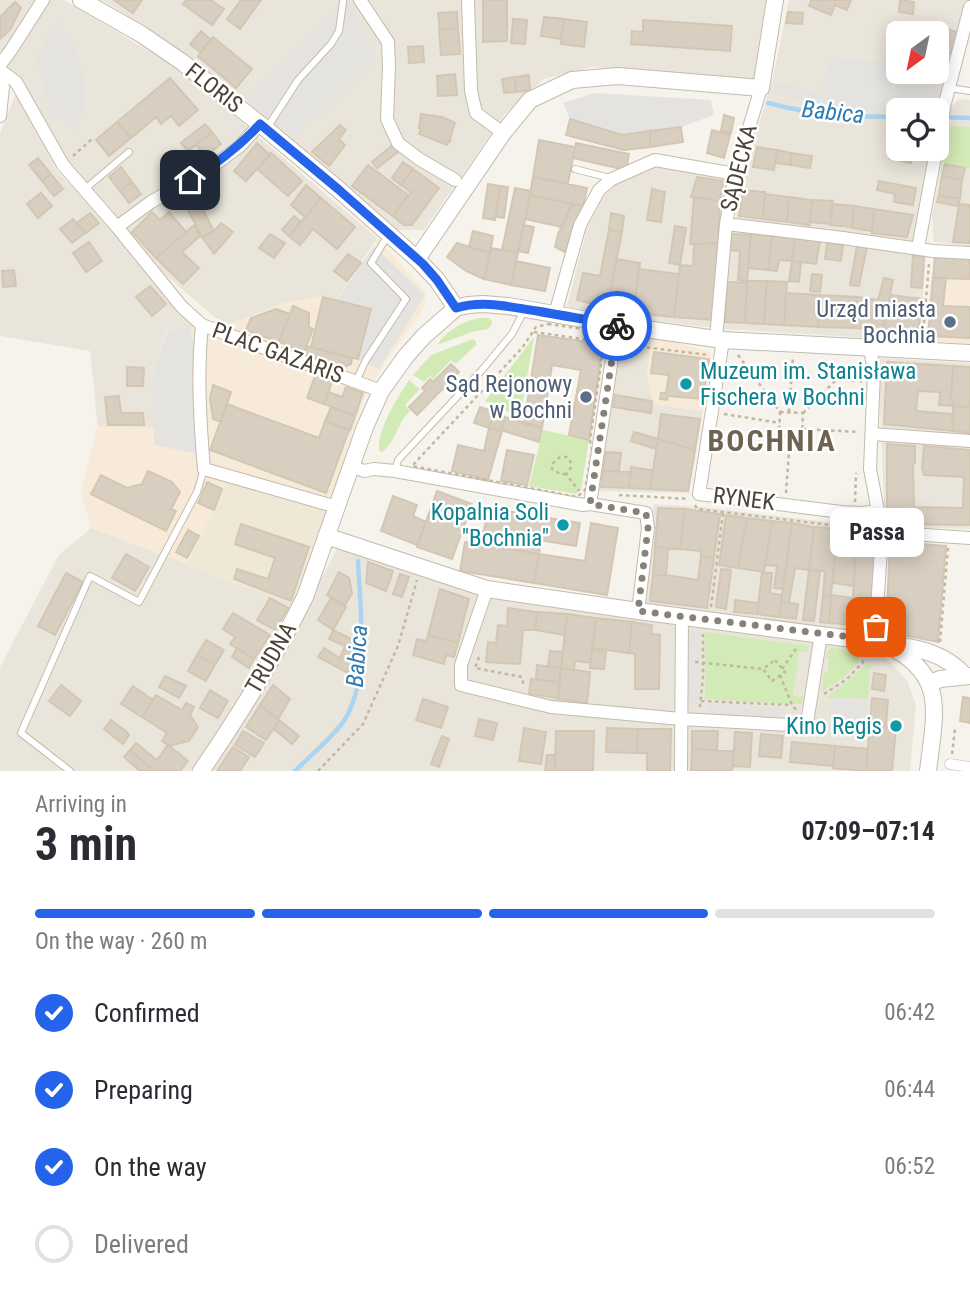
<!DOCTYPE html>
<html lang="en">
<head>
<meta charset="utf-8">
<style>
	:root { --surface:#fff; --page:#f7f7f7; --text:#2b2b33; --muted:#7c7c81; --line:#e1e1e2; --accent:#2563eb }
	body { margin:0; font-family:"Roboto Condensed",sans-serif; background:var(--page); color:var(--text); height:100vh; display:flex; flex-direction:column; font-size:26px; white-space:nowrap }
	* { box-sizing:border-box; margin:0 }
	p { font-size:23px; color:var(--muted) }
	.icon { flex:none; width:38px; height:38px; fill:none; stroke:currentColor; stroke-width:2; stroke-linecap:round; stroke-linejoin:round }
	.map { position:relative; height:771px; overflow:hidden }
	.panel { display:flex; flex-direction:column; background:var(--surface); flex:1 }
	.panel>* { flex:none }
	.needle { width:46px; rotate:213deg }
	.fabs { position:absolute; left:886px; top:21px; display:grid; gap:14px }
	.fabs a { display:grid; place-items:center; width:63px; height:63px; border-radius:10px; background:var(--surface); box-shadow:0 4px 18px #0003; font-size:35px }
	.pin { position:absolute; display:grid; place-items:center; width:60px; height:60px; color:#fff; margin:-30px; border-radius:14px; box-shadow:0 4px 10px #0006 }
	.courier { position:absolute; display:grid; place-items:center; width:70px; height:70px; margin:-35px; border:5px solid #2563eb; border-radius:50%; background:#fff; color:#222; box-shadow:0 2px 9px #0007 }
	.bubble { position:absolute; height:49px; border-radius:10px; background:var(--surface); box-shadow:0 4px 18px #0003; font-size:23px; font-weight:700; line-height:49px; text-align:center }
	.summary em { font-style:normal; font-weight:700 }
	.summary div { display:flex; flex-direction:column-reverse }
	.summary { display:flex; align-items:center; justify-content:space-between; height:119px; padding:0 35px }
	h1 { font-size:46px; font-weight:700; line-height:52px }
	.bar { display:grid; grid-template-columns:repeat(4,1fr); gap:10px 7px; align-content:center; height:84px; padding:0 35px }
	.bar i { height:9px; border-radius:5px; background:var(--line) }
	.bar .active { background:var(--accent) }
	.bar p { grid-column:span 4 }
	ol { padding:0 35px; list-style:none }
	li { display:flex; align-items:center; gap:21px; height:77px }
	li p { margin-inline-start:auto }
	li .icon { padding:7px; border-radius:50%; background:var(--accent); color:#fff; stroke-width:4 }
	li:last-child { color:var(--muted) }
	li i { width:38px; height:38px; border:4px solid var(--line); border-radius:50% }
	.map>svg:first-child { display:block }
	.residential { fill:#eae5da; fill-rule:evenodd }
	.commercial { fill:#f7ead8 }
	.education { fill:#efe8d6 }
	.green { fill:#d2eab5 }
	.parking { fill:#e5e3e0 }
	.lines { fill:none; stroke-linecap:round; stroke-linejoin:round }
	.stream { stroke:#a9d4f2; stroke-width:4.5 }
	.building { fill:#d8cfc1; stroke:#d3c7b4; stroke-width:2 }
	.service-casing { stroke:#c2bbae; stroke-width:8 }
	.pedestrian-casing { stroke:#c2bbae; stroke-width:11 }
	.minor-casing { stroke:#c2bbae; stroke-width:14 }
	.tertiary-casing { stroke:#c2bbae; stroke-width:18 }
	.path { stroke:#c4b79f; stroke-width:2.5; stroke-dasharray:3.5 3.5; stroke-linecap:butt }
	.service { stroke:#fff; stroke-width:6 }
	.pedestrian { stroke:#fff; stroke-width:10 }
	.minor { stroke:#fff; stroke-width:12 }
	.tertiary { stroke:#fff; stroke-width:16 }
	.done { stroke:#878178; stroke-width:7; stroke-dasharray:0 12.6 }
	.route { stroke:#2563eb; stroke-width:9 }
	.service-dot { fill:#5c6f8a; stroke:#fff; stroke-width:2.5 }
	.culture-dot { fill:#0f9aa8; stroke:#fff; stroke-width:2.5 }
	.labels { text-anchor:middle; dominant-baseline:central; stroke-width:5; stroke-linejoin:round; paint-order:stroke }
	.street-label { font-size:23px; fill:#4b4439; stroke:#fff }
	.service-label { font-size:23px; fill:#4e5e75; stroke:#fff; text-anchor:end }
	.culture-label { font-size:23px; fill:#0d838f; stroke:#fff; text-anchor:end }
	.water-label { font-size:24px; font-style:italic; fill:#2e7ab2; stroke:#fff }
	.district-label { font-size:30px; font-weight:bold; letter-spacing:2px; fill:#6e6250; stroke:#fff }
</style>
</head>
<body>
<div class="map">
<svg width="970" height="771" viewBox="0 0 970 771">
	<rect width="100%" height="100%" fill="#f6f3ec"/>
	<path class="residential" d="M0,0H64L182,71L377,238L337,299L323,296L283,303L225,326L154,265L61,154L0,68Z
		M101,0H766L753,81L592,67L544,79L504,115L424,230H398L225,83L116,8Z
		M789,0H969L936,131V110H898V149H932L920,212L912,241L736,220L740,187L773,78ZM898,33H936V72H898Z
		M15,95L34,125L57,171L105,222L195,327L167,329L154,369V428L98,429L90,351L0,336V134Z
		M959,99L970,100V246L934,242L932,217L951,107Z
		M655,165L728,179L714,328L631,318L567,307L587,228L604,196L619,181Z
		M730,229L926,253L920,341L723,329Z
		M617,331L652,335L647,375L654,404L703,411L689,493L596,491Z
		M878,358L970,363V529L885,527Z
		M654,504L701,507L878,528L872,632L644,605Z
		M91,528L187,564L228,581L296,605L205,754L191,771H0V667L59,555Z
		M339,545L471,591L833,641L881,653L907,680L916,705L910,771H210L327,568Z"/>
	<path class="commercial" d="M377,238L426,292L425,307L384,364L365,395L330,503L230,474L187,564L91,528L81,493L97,426L154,428V369L168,329L225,326L283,303L323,296L337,299L374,246Z
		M931,278L970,279V344L926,341Z
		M652,335L711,353L703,411L654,404L647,375Z"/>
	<path class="education" d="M230,474L330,503L296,605L228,581L187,564Z"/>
	<path class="green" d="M949,126L970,127V168L941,162Z
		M479,318H488L492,321V324L488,329L475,331L437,345C447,330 462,322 479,318Z
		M534,337L520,417L485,401Z
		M473,339L476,341V345L456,364L451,360L433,379L430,376L424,382L413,375L431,355Z
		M409,380L420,389L405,405L410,411C397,422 396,443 382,452L379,451C377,430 397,398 409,380Z
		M543,430L589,440L581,490L576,494L529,486Z
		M705,632L809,646L808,652L799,651L793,696L803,697L802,704L705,699Z
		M831,648L859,651V662L843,678L822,691L824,672L828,673L829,658H826L827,652Z
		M870,664L868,699L825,698L842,686L864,666Z"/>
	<path class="parking" d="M344,0H349L377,58L294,138L246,99Z
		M57,22L77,50L85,82L84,105L81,117L75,129L59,117L53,118L35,55L37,54Z
		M831,58L898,63V72H905L910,83L941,87L940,110L891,106L887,112L828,109L772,92L774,82L820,93Z
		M594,93L711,100L714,115L681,127L622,135L570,119L563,103Z
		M374,246L425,295L379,369L358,359L370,309L337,300Z
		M191,327L192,339L206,342V456L154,445V369L168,329Z
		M688,629L700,630L699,704L687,703Z
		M831,698L868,699L867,736L829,735Z
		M709,704L785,708L784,719L708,716Z"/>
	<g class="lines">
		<path class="stream" d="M768,103C813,115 852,117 898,117
			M943,117L970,118
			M295,771C310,756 328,741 341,725C371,687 360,607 358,561"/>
	</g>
	<path class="building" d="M114,0H142L133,13Z
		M186,0H211L224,9L212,25L183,4Z
		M241,0H261L240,29L227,19Z
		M483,0H507V41L483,42Z
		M811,0H851L847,10L835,5L831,15L809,6Z
		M900,0L914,2L913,14L899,12Z
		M15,2L21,8L10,30L0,39V17Z
		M457,12L458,28L440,30L438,13Z
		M788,12L803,13L802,24L786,23Z
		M544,17L564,19L561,39L541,36Z
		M513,19L527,20L525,44L511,43Z
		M564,19L587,22L584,47L561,44Z
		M643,20L732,26L730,51L631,44L632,31L643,32Z
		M937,26L960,33L954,55L936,50L935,33Z
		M458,28L460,54L441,55L439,30Z
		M201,31L211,40L200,52L190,44Z
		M213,37L252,69L236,88L198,56Z
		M423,46L424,62L409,63L408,47Z
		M455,74L457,95L438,96L437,76Z
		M529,75L530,90L516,92L515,77Z
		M515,77L516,92L504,93L502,79Z
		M170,78L198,110L179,126L171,116L161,124L156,117L131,138L117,122Z
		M421,114L442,117L455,123L451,135L450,142L448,141L447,145L419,134L421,128H419Z
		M724,115L734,118L731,133L721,131Z
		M570,119L622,135L650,131V147L624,150L566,135Z
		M117,122L131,138L109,156L96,140Z
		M205,124L212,132L188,151L181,143Z
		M340,125L346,130L339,139L345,145L329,166L312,152Z
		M681,127L683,142L650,147V131Z
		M712,130L730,135L724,158L707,153Z
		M212,132L221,144L206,156L196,145Z
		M539,140L575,147L568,183L533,177Z
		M893,141L898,142V149H914L911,163L889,158Z
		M257,143L270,155L246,181L234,171Z
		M576,143L629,154L626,170L573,158Z
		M394,144L399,151L377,168L372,162Z
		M757,147L777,150L774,170L753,167Z
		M777,150L791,153V165L775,163Z
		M271,153L302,181L288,196L257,169Z
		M791,153L812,156L810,168L791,165Z
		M38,158L51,174L42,181L29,165Z
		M403,162L413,169L401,185L392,178Z
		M945,164L965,168L962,180L942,176Z
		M368,165L408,195L393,216L352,186Z
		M121,167L132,182L120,191L109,177Z
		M413,169L439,188L412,225H404L393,216L411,192L401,185Z
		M51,174L63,189L54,196L42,181Z
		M942,176L962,180L960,199L939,195Z
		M533,177L587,188L583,206L530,195Z
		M697,177L723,181L720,201L691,197Z
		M879,181L916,188L913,205L894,202L895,194L877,190Z
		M132,182L141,194L129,203L120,191Z
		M488,184L500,186L495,220L483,218Z
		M306,185L321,198L305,217L291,205Z
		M500,186L508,187L504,218L496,217Z
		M515,188L531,191L518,253L502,250Z
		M652,189L665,192L661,222L647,220Z
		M743,190L765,192L763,219L739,216Z
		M41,193L52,206L38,218L27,204Z
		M765,194L789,197L787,222L763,219Z
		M530,195L572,204L562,227L525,219Z
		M939,195L960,199L958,206L937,202Z
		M694,197L720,201L718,243L690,244Z
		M789,197L812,200L810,225L787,222Z
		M321,198L355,227L337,249L313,229L300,245L289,236Z
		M812,200L833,201L830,224L810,222Z
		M200,204L214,231L202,237L188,210Z
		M572,204L583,206L565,252L555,247L558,234Z
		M832,204L854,206L852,227L830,225Z
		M959,204L970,205V243L953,242Z
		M854,206L874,209L872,231L852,228Z
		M874,209L913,215L907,237L872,233Z
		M152,212L160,220L169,212L186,232L156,258L132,232Z
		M90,213L99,223L86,233L77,223Z
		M611,213L624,216L622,232L609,230Z
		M294,216L301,222L289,236L282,230Z
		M73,219L85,233L72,243L60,229Z
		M221,223L233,232L214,254L202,237L214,231Z
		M194,225L200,236L182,252L199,268L183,284L156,258Z
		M524,225L534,227L528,253L518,251Z
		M675,226L686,228L680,265L669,263Z
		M609,230L622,232L607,307L577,300L583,273L600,276Z
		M473,231L493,236L490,253L469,247Z
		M270,234L285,243L274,258L259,248Z
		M731,234L751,235L747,281L738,280L740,251L730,250Z
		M751,235L772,236L768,270L748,268Z
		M772,236L795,238L792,261L779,260L777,271L768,270Z
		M795,238L820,241L816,264L792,261Z
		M89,242L102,261L86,272L73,253Z
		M457,243L490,253L484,279L466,271L447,257Z
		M718,243L714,320L674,317L680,265L693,266L694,244Z
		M827,243L843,245L841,261L825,259Z
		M857,245L867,247L859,286L850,285Z
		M491,248L518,253L511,285L484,279Z
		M348,254L361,263L347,281L334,271Z
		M913,256L924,257L922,288L911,287Z
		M935,256L970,257V279L933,278Z
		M617,259L640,263L633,313L607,307Z
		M516,261L550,268L545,291L511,285Z
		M792,261L801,262L799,282L789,281Z
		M639,269L679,274L674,317L633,313Z
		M14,270L16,286L3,287L2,271Z
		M812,274L822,275L820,292L810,291Z
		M884,278L893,280L883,329L853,328L857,297L878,300Z
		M933,278H946L943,306L970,307V338L928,336Z
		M747,281H767L764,324L745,323Z
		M767,281L787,282L784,325L764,324Z
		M727,282L747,283L745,323L725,322Z
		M150,286L166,304L152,316L136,297Z
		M786,293L820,295L818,327L784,325Z
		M820,295L857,297L853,328L818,327Z
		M890,295L923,299L918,331L883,329Z
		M323,297L371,309L358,359L311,347Z
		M293,306L309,313V327L313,329L304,352L279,342Z
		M276,309L290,314L279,342L246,330L251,318Z
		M538,335L603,344L589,440L569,435L581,370L552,365L542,428L524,424Z
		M306,346L352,358L351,364L344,367L304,354Z
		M654,352L709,359L703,399L668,396L667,400L660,399L661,393H666L669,375L651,373Z
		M887,362L953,366L951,395L953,406L939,405L940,392L918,391L916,411L952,414L953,431L884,424Z
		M451,364L459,372L417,415L409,407L425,391L422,388L430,379L433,382Z
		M953,366L970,367V407L953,406L951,395Z
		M127,367L144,368L143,386H127Z
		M315,376L332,382L324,404L307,398Z
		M213,385L231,392L221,422L213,419L210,399Z
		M346,387L363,393L355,416L324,404L329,392L342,397Z
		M615,395L652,401L651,413L613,407Z
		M119,396L121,413H143L144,425H108L105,397Z
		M227,404L319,438L325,421L349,430L326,493L210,450Z
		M953,406L970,407V433L953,431Z
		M331,407L355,416L350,430L325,421Z
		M480,407L495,412L489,428L474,423Z
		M495,412L505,417L501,431L489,428Z
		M661,414L700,419L695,450L658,439Z
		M505,417L542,428L539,442L501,430Z
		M489,428L502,431L488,480L452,471L458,445L484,451Z
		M634,432L658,439L656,449L631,441Z
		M658,439L695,450L688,491L650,489Z
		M887,444L915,446V463L913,464L914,507L963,508L964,477L924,475L922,468L924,446L970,450V525L887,524Z
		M507,450L534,455L527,485L501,481Z
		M606,452L621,453L619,471H603Z
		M631,467L652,470L650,489L629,488Z
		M148,471L172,482L180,492L171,509L176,511L166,531L91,494L101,475L127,488L142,484Z
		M603,471L631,472L629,488L601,487Z
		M207,482L222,489L214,510L198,503Z
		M437,491L472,504L452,559L417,547Z
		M393,496L417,505L413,516L426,522L417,545L381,531Z
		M488,508L580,523L576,546L484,531Z
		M658,508L685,509L680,549L655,547Z
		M685,509L720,514L714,558L701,556V551L680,549Z
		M726,515L747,518L738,568L719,565Z
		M747,518L772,521L764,572L738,568Z
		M772,521L792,523L783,589L774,588L777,566L765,565Z
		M591,523L618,528L607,595L534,583L539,554L585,561Z
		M792,523L814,527L809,570L795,568L789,603L781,602Z
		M241,524L309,547L291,601L234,579L237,569L268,579L275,558L235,544Z
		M814,527L837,529L831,596L823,595L825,571L809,570Z
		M837,529L857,532L854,586L833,583Z
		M188,530L199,536L187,558L176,552Z
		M482,531L498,533L495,547L539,554L534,583L460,571L465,542L480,544Z
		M857,532L876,534L872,626L853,625V598Z
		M498,533L541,540L539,554L495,547Z
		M893,542L946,546L938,642L889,632L886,630L890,544Z
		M655,547L668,548L666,575L653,576Z
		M126,554L149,567L135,591L112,578Z
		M701,556L714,558L707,608L650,601L653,576L666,575L698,580Z
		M368,562L393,571L386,591L366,583Z
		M721,569L731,570L726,609L716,607Z
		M809,570L820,571L814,621L803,620Z
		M339,572L349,578L352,593L345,605L327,595Z
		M762,572L772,573L770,593L782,595L779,617L757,614Z
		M66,573L83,582L55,635L38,626Z
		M400,574L409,577L402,597L393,594Z
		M440,589L469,599L458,643L428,635Z
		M823,595L831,596L829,623L820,622Z
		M832,595L853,598V625L829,623Z
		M270,598L288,608L275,630L257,620Z
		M331,598L346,607L333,630L318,620Z
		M735,600L759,603L757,614L734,612Z
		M781,602L798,604L796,619L779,617Z
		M508,608L537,612L535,630H523L520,664L486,662L488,642L496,643L498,625L507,626Z
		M537,612L567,614L565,635L535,630Z
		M233,613L270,635L254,659L230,644L235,637L223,629Z
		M567,614L596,618L591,663L575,661L574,670L561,668Z
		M596,618L632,622L629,653L592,648Z
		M632,622L652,625L651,634L660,635L659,689H635V654L629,653Z
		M333,630L358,642L348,673L318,657L324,648L340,658L345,646L329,639Z
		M428,635L458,643L454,657L446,655L444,664L413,655L417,639L426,641Z
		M206,640L224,650L215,665L197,655Z
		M237,648L254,659L249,668L232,657Z
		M592,650L606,652L604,669L590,668Z
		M550,651L563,652L561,668L548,666Z
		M197,655L215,665L206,681L188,671Z
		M537,665L561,668L560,682L536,679Z
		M561,668L590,672L587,703L557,699Z
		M874,673L886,675L884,691L872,689Z
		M165,676L186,686L179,698L159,687Z
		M531,679L560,682L558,698L529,694Z
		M61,685L81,701L70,716L49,701Z
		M273,685L290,699L278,719L260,705Z
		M133,686L153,700L142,717L121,704Z
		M210,690L228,701L218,718L200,708Z
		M156,695L182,710L186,703L194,707L190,715L198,727L189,741L169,746L162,741L167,733L142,717Z
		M963,697L970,698V723L960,721Z
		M872,698L888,700L886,726L870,725Z
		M423,699L448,707L441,728L416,720Z
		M260,705L279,720L266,740L246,727Z
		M479,719L497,723L493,740L475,736Z
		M111,720L127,732L129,735L123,744L104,729Z
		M279,720L299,736L292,744L274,729Z
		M870,725L896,727L892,771H866Z
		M524,728L546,732L541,764L519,761Z
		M607,728L638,729L637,753L606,752Z
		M638,729H671L670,771H647V753H637Z
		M243,731L264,743L255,757L235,745Z
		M556,731H594L593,771H555Z
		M692,731H718L717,750L692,749Z
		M735,732L752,733L750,767L733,766Z
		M761,734L783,736L781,758L759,756Z
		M442,736L449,739L439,767L431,764Z
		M792,742L835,746L833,766L790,762Z
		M136,743L157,760L168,745L188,761L180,771H154L130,750Z
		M835,746L868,749L866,771L833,768Z
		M233,747L249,757L240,771H217Z
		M692,749L734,751L732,771L691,770Z
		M130,750L154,771H140L124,757Z
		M547,755H555V771H545Z"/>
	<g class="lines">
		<defs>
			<path id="service" d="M949,88L970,91
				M267,128L298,80L331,44L339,31L343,2
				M575,169L610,178
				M85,189L129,152
				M356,381L366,360L406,299L371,263L388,235
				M395,471L398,460L482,370L512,334L524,311
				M70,771L21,733L90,576L139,602L197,492L204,469"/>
			<path id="pedestrian" d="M950,764L970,767"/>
			<path id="minor" d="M360,0L388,42L389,67L387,119L398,143L419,159L455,180
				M468,0L471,91L476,113L503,133
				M0,65L11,50L43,0
				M0,70L16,82L63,165L117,227L182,307L202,325L381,391
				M0,77L3,87L0,116
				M726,224L843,238L933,251L970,253
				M117,227L151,202L209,169L240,146L260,124
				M918,248L945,103L970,7
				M555,314L580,225L599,190L612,179L655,160L735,174
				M202,325C197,373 200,422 204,469L337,507
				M716,339L726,224L735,174L761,88
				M723,340L699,494L841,512L862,513L877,511
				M870,348L874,372L870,469L882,532L875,640
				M872,434L970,441
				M351,466L364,471L374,469L395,471L583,505L590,504L646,513L648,528L638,611
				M590,504L617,325
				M882,532L970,538
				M487,589L461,665V685L551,707L681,719L790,725L807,723L821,634
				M681,771L682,616"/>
			<path id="tertiary" d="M81,0L141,34L182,62L266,129L338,189L417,259L437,280L456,308
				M417,259L503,133L530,100L572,80L618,76L761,88L775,0
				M326,536L487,589L638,611L883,643C948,673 935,711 928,771
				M896,645C923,649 947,655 965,676
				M929,684L940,679L970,676
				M201,771C239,716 275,657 305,597L365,427L381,391L406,356L424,336L456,308L468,305L483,304L508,306L617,325L723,340L970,353"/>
		</defs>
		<use href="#service" class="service-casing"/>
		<use href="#pedestrian" class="pedestrian-casing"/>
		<use href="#minor" class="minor-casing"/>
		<use href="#tertiary" class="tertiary-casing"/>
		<path class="path" d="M73,156L92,139
			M548,324L605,332C610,340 607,349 602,357L590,440L592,450L585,490L577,497L412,466L522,348L536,327Z
			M534,332L604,342
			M921,335H923L929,264
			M626,345L709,355
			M738,355L780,412
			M780,412L803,413L802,437L779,436Z
			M789,412L793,356
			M803,413L836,380L861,381V383
			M724,414L780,423
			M803,429L859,432
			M566,474H560L552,469V464L560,457H567C573,463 572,468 566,474L579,491
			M786,493L790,437
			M619,495L689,499
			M855,502L856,473
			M695,505L697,509L839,526
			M711,607L723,513
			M940,642L948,548
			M479,657L475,668L522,677L524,687
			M775,660L785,672L772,681L763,669Z
			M695,662L763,669
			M782,669L798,646
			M780,675L792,705L796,710
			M824,694L847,679L863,662V653
			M701,701L792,705
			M700,707L703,676V634
			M952,754L955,729
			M318,771L363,724L398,646L417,580"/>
		<use href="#service" class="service"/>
		<use href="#pedestrian" class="pedestrian"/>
		<use href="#minor" class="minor"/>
		<use href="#tertiary" class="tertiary"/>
	</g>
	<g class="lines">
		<path class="done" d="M617,326L590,504L646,513L648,528L638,611L875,640L876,627"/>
		<path class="route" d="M190,180C216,164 239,147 260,124L338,189L423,264L437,280L456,308C483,300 510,307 537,311C564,316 590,320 617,325V326"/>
	</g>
	<g class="service-dot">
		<circle cx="950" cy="322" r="7"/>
		<circle cx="586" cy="397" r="7"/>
	</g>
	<g class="culture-dot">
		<circle cx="686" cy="384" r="7"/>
		<circle cx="563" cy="525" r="7"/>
		<circle cx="896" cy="726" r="7"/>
	</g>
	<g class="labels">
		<g class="street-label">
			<text transform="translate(214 88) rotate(38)">FLORIS</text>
			<text transform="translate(739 168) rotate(-76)">SĄDECKA</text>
			<text transform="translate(278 353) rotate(20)">PLAC GAZARIS</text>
			<text transform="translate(744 499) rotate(7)">RYNEK</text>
			<text transform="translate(271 658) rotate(-60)">TRUDNA</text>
		</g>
		<g class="service-label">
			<text x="936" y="309">Urząd miasta<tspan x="936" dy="26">Bochnia</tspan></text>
			<text x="572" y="384">Sąd Rejonowy<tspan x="572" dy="26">w Bochni</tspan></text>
		</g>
		<g class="culture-label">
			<text x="700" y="371" text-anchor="start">Muzeum im. Stanisława<tspan x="700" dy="26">Fischera w Bochni</tspan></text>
			<text x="549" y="512">Kopalnia Soli<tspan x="549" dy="26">"Bochnia"</tspan></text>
			<text x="882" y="726">Kino Regis</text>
		</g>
		<g class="water-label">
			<text transform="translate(833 112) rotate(6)">Babica</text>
			<text transform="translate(357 656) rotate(-86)">Babica</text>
		</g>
		<g class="district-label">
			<text x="772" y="440">BOCHNIA</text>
		</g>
	</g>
</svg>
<div class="fabs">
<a><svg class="needle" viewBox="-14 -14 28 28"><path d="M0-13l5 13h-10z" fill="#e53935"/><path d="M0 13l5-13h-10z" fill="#7c7c81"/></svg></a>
<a><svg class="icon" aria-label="locate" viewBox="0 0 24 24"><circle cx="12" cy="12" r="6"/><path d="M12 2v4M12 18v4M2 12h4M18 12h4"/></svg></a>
</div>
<div class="pin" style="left:876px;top:627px;background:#ea580c"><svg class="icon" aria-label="bag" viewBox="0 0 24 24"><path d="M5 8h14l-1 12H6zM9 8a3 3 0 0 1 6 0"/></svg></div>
<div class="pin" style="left:190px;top:180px;background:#1f2937"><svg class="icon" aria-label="home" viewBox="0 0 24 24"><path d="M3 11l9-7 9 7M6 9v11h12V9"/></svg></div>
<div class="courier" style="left:617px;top:326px"><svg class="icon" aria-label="bike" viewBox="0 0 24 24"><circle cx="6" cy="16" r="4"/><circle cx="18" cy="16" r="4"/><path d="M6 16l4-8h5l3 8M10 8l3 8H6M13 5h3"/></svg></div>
<div class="bubble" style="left:830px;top:508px;width:94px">Passa</div>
</div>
<section class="panel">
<div class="summary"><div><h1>3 min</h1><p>Arriving in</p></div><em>07:09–07:14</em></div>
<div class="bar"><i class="active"></i><i class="active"></i><i class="active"></i><i></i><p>On the way · 260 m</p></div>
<ol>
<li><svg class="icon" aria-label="check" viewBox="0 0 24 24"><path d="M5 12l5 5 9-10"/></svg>Confirmed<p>06:42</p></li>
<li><svg class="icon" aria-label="check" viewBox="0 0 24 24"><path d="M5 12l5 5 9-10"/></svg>Preparing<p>06:44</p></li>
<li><svg class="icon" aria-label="check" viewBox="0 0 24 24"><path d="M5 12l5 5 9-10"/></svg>On the way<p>06:52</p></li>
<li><i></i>Delivered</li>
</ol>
</section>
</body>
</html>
